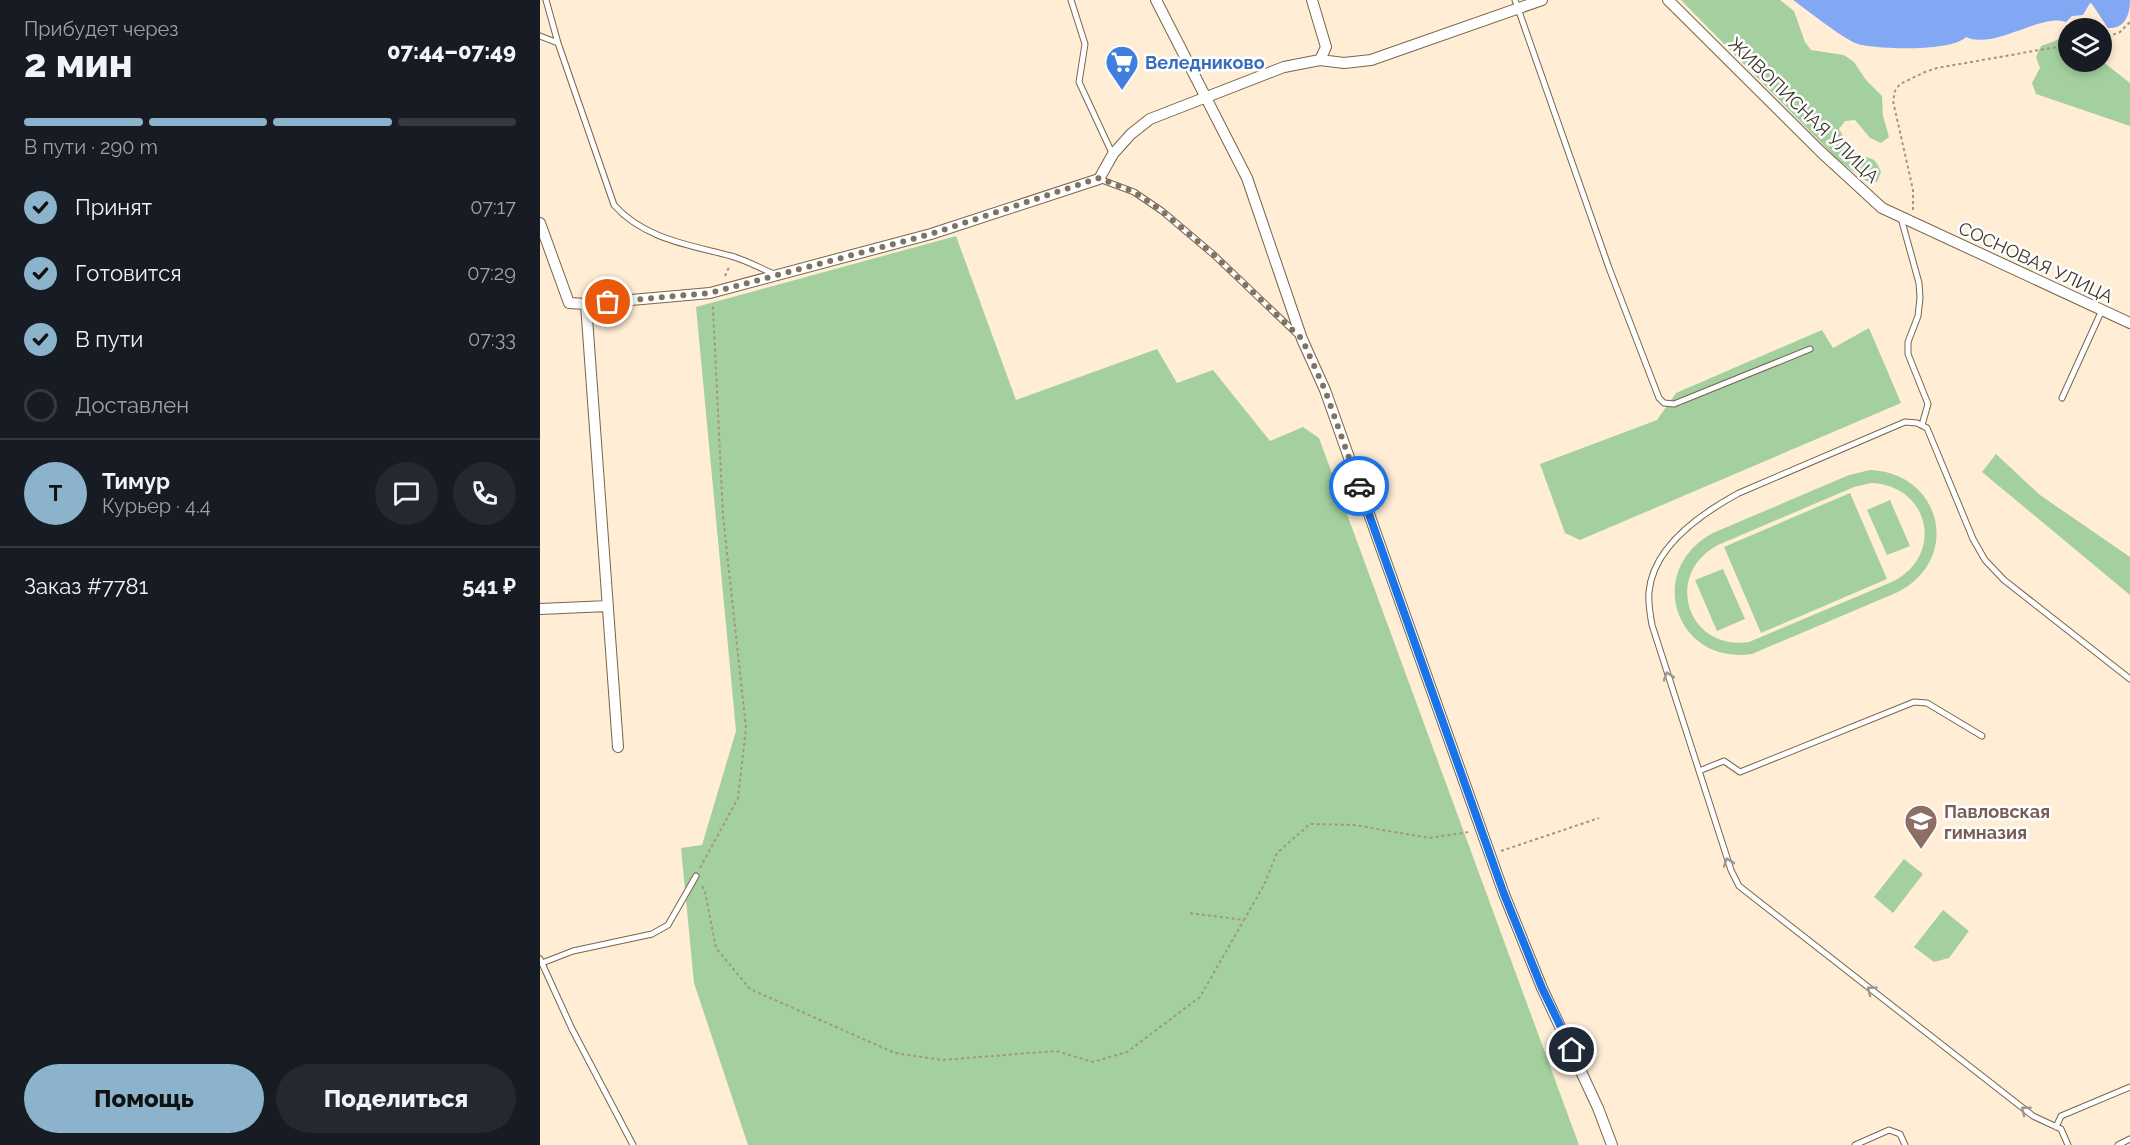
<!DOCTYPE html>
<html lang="ru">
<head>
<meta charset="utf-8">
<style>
	:root { --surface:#171b24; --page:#242831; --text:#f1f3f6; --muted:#9ea1a6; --line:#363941; --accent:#8bb3cb }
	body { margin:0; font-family:Raleway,sans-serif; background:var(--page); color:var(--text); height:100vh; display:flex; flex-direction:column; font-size:22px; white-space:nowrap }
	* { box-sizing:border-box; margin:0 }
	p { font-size:20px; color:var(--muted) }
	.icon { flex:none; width:33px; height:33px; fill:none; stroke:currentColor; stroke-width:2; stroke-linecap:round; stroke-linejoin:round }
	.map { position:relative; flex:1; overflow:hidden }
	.side { display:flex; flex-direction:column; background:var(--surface); width:540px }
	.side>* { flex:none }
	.controls { position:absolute; left:1518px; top:18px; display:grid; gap:12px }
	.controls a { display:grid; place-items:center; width:54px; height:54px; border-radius:50%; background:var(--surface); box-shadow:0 3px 9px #0003; font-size:30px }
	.pin { position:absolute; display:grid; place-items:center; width:51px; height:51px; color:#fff; margin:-26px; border:3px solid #fff; border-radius:50%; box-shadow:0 2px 6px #0007 }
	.courier { position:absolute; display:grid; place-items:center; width:60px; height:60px; margin:-30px; border:4px solid #1a73e8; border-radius:50%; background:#fff; color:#222; box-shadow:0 2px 8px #0007 }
	.head em { font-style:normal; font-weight:800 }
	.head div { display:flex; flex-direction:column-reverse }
	.head { display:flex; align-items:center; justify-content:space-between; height:102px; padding:0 24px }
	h1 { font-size:39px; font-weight:800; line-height:45px }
	.bar { display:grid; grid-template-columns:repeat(4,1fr); gap:9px 6px; align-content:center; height:72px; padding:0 24px }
	.bar i { height:8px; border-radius:4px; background:var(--line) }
	.bar .current { background:var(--accent) }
	.bar p { grid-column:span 4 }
	.line { display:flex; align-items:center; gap:15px; padding:0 24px; border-top:2px solid var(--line) }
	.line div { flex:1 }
	.round { display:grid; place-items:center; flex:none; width:63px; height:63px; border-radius:32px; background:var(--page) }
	ol { padding:0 24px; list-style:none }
	li { display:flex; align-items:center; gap:18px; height:66px }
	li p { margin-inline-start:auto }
	li .icon { padding:6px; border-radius:50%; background:var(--accent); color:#111; stroke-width:4 }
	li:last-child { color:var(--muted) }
	li i { width:33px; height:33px; border:3px solid var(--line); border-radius:50% }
	.primary-button { display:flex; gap:12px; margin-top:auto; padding:12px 24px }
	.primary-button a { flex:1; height:69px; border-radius:36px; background:var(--accent); color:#111; font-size:24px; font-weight:800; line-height:69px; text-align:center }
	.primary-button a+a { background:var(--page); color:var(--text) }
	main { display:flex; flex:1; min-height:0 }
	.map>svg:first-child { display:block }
	.green { fill:#a4d09f; fill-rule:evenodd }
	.water { fill:#82a7f3 }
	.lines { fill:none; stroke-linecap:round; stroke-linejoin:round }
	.service-casing { stroke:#78664a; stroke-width:7 }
	.minor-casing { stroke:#78664a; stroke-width:12 }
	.path { stroke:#a29582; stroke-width:2; stroke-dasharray:3 3; stroke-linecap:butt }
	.service { stroke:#fff; stroke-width:5 }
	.minor { stroke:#fff; stroke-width:10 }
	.oneway { stroke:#9c9892 }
	.done { stroke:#7f7463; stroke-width:6; stroke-dasharray:0 10.8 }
	.route { stroke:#1a73e8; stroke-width:8 }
	.labels { text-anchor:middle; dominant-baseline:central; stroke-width:5; stroke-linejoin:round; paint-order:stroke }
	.shop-label { font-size:18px; font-weight:bold; fill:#366cbe; stroke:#fefefe; text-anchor:start }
	.street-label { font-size:18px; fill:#3a3226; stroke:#fefefe }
	.education-label { font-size:18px; font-weight:bold; fill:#785e54; stroke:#fefefe; text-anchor:start }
</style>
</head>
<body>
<main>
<section class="side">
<div class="head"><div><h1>2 мин</h1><p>Прибудет через</p></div><em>07:44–07:49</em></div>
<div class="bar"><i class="current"></i><i class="current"></i><i class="current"></i><i></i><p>В пути · 290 m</p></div>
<ol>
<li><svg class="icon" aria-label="check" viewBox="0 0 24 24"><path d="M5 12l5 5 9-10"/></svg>Принят<p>07:17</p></li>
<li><svg class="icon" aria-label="check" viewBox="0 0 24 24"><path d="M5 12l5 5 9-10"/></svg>Готовится<p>07:29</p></li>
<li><svg class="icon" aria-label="check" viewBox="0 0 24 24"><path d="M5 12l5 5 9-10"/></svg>В пути<p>07:33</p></li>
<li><i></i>Доставлен</li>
</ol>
<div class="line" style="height:108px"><b class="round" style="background:var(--accent);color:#111">Т</b><div><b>Тимур</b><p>Курьер · 4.4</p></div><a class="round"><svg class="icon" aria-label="chat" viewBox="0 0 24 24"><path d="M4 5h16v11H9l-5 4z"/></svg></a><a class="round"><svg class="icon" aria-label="phone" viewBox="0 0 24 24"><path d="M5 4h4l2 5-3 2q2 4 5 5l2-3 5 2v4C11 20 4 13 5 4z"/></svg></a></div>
<div class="line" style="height:78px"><div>Заказ #7781</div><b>541 ₽</b></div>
<div class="primary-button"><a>Помощь</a><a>Поделиться</a></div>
</section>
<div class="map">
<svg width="1590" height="1145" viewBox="0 0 1590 1145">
	<rect width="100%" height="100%" fill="#ffeed5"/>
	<path class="green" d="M1141,0H1240L1254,11L1265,42L1271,50L1304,55L1314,62L1326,80L1342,96L1343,116L1349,137L1341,143L1330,138L1315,120L1305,121L1299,129C1304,137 1308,148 1316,153C1329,161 1334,153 1341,172L1337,182L1326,181L1298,160Z
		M1528,36V62L1562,61L1590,83V126L1496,94L1492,83L1500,68L1496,57L1501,46Z
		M416,236L476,400L617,349L637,383L673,370L730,441L763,427L779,438L1039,1145H208L154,983L141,848L162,845L196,731L156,307Z
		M1329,328L1361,403L1040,540L1025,533L1000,464L1117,420L1136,393L1282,330L1293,348Z
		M1456,454L1500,495L1590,557V595L1442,472Z
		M1330,470C1402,473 1422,559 1358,592L1212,654C1135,665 1104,570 1173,533L1309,475ZM1331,483C1389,485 1405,554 1354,581L1209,642C1147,651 1123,574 1178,545L1314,487Z
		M1310,493L1347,579L1221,633L1184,547Z
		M1350,500L1370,546L1347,555L1327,510Z
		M1183,569L1205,619L1177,631L1155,580Z
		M1364,859L1383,874L1353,913L1334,897Z
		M1403,910L1429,931L1409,958L1394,962L1374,947Z"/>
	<path class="water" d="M1253,0H1590C1590,15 1585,29 1568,28L1552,4L1550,3L1543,15L1532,16L1526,22C1522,21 1517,20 1512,21C1488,23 1449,48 1426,37C1412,52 1334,50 1315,43C1298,35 1270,12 1253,0Z"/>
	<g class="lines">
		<defs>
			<path id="service" d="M6,0L18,43L74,205C104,239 150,245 191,256C206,260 220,268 234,274
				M531,0L545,44L539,82L572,153
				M975,0L1069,268L1119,398L1124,403L1134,404L1270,349
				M0,36L18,43
				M559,179L594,192L622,211L674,255L759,336
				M1361,218L1379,283L1380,298L1378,316L1368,342V354L1388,404L1382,425
				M1522,398L1562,310
				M1159,771L1184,761L1200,772L1374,702L1387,703L1442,736
				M0,959L32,1029L93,1145
				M2,963L33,951L112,934L128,925L156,876
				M1516,1127L1521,1116L1590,1087
				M1315,1145L1349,1130L1360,1134L1365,1145
				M1528,1145L1521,1129L1493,1116L1199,886L1191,870L1112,625C1110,614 1108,603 1109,592C1113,546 1162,513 1199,493L1365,422L1377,423L1387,428L1433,539L1445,560L1464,580L1590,679
				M1578,1145L1590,1139"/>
			<path id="minor" d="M616,0L707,178L762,339L785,390L964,894L1002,988L1058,1108L1072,1145
				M772,0L786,47L780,60
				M1128,0L1281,152L1342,208L1590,323
				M0,223L29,303L46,304L170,293L391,234L559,179L573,154L591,134L610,119L744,67L780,60L804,63L831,60L1002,0
				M46,304L78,747
				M0,609L68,606"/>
		</defs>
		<use href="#service" class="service-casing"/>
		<use href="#minor" class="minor-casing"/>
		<path class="path" d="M1562,39L1580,32L1590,22
			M1373,210V190L1353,101L1355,91L1360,84L1385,72L1397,68L1528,45
			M185,276L190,265
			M961,851L1059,818
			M160,868L198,798L206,728L183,516L173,308L174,304
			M162,886L165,892L176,948L210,989L355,1053L402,1060L516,1051L553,1062L587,1052L660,997L704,920
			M650,913L704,920L724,885L737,853L770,824L814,825L889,838L929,832"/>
		<use href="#service" class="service"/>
		<use href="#minor" class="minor"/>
	</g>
	<defs><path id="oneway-chevron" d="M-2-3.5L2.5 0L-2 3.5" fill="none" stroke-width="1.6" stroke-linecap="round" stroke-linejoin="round" transform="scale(1.5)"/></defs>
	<g class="oneway">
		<use href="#oneway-chevron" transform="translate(1128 676) rotate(-108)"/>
		<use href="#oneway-chevron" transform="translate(1188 862) rotate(-109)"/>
		<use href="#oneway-chevron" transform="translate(1331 990) rotate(-142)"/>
		<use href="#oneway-chevron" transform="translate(1485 1110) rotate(-142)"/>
	</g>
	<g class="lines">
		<path class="done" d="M68,302L170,293L391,234L559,178L594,192L622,211L674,255L762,339L785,390L819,486"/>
		<path class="route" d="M819,486L964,894L1002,988L1032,1050"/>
	</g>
	<defs>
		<symbol id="supermarket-pin" viewBox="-11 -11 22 30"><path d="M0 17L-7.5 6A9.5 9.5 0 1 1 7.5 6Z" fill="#3f7fe0" stroke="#fefefe"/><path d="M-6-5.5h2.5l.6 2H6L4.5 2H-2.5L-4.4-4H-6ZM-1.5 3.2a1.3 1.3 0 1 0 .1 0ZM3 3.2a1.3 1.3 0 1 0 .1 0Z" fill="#fff"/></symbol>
		<symbol id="school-pin" viewBox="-11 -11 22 30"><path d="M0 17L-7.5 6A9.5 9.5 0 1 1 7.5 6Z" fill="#8d6e63" stroke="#fefefe"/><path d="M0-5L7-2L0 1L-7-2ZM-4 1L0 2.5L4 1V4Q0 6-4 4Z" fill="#fff"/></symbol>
	</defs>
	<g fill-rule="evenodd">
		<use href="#supermarket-pin" x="563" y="43" width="38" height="52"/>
		<use href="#school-pin" x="1362" y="802" width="38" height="52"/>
	</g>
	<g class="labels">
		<g class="shop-label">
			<text x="605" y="62">Веледниково</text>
		</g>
		<g class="street-label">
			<text transform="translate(1264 110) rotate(44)">ЖИВОПИСНАЯ УЛИЦА</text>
			<text transform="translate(1496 262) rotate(25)">СОСНОВАЯ УЛИЦА</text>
		</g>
		<g class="education-label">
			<text x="1404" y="811">Павловская<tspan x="1404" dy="21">гимназия</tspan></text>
		</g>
	</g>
</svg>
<div class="controls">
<a><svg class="icon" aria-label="layers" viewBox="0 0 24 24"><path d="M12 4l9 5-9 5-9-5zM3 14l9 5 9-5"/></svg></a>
</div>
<div class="pin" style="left:68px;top:302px;background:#ea580c"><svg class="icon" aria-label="bag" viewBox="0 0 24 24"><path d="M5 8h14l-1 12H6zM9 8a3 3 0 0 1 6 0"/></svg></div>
<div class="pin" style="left:1032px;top:1050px;background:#1f2937"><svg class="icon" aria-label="home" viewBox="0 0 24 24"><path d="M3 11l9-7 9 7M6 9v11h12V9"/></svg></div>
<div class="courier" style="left:819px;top:486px"><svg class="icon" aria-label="car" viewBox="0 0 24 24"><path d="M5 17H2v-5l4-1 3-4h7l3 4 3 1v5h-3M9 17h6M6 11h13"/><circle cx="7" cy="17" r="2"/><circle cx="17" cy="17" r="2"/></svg></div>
</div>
</main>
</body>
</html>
